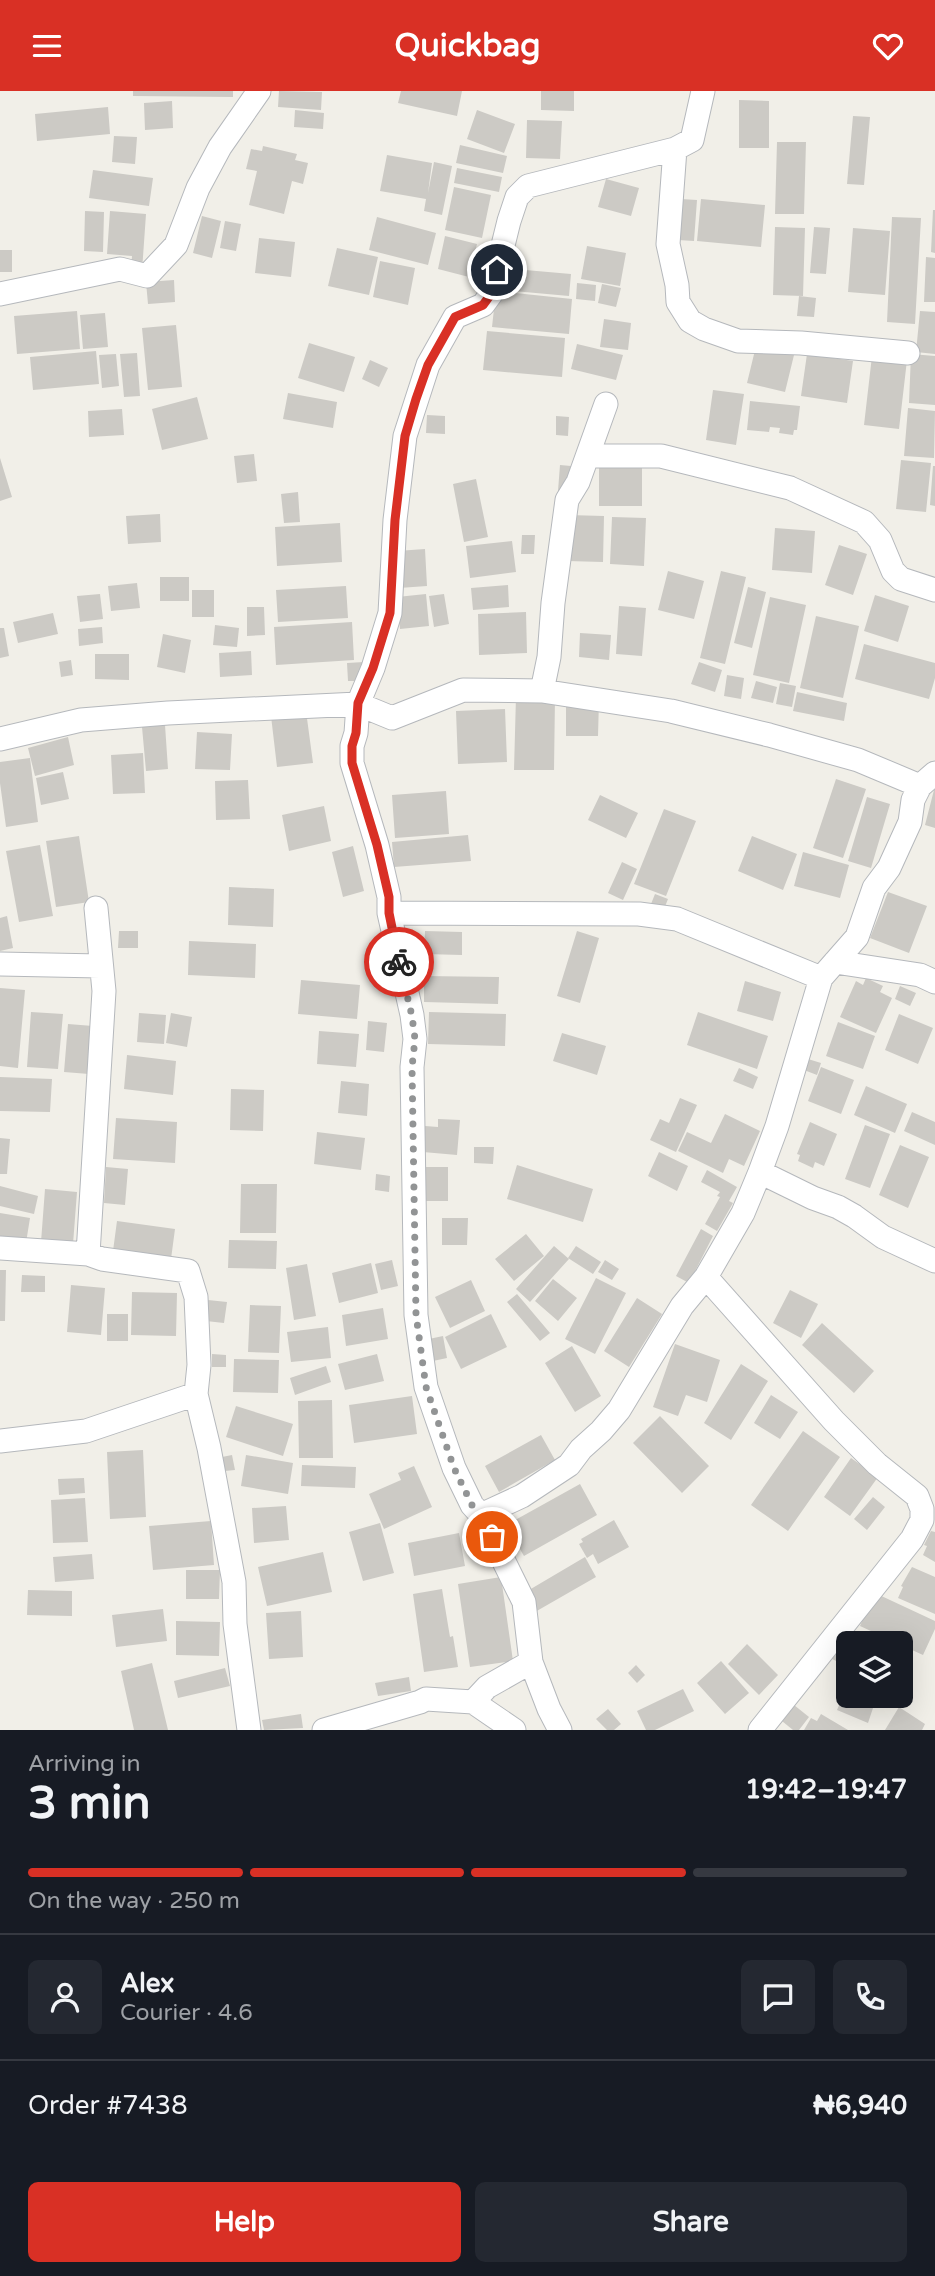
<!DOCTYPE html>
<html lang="en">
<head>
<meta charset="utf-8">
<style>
	:root { --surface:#171b24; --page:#242831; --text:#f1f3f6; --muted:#9ea1a6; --line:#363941; --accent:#d93025 }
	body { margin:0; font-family:"Varela Round",sans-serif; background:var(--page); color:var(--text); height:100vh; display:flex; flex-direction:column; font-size:26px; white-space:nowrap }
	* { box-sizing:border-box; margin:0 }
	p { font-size:23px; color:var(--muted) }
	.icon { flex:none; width:38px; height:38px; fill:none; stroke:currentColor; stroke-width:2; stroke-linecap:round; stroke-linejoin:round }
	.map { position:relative; height:1639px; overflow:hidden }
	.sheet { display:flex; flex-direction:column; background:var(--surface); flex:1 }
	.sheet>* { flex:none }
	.controls { position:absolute; left:836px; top:1540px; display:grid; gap:14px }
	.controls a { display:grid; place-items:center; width:77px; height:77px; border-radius:10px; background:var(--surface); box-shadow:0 7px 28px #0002; font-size:35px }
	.pin { position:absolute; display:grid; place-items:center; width:60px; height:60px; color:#fff; margin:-30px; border:4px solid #fff; border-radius:50%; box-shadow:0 2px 7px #0007 }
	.courier { position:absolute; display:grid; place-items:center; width:70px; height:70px; margin:-35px; border:5px solid #d93025; border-radius:50%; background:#fff; color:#222; box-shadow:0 2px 9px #0007 }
	.head em { font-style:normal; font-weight:700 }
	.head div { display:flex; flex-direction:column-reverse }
	.head { display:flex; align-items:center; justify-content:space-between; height:119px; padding:0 28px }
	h1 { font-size:46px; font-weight:700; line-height:52px }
	.bar { display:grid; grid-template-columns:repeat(4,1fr); gap:10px 7px; align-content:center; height:84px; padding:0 28px }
	.bar i { height:9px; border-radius:5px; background:var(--line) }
	.bar .active { background:var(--accent) }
	.bar p { grid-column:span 4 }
	.line { display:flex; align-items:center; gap:18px; padding:0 28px; border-top:2px solid var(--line) }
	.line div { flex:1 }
	.round { display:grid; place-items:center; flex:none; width:74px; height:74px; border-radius:10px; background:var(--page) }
	.primary-button { display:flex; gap:14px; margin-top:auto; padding:14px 28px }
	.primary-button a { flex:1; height:80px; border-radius:10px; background:var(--accent); color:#fff; font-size:28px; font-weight:700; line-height:80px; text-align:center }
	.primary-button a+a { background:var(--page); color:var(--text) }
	header { display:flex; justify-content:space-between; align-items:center; height:91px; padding:0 28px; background:var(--accent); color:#fff; font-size:32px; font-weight:700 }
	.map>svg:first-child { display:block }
	.building { fill:#cccac5 }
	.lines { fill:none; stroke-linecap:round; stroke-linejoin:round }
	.minor-casing { stroke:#b5b8bc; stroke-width:25 }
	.minor { stroke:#fff; stroke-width:23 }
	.done { stroke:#929495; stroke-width:7; stroke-dasharray:0 12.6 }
	.route { stroke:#d93025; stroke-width:9 }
</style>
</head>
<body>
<header><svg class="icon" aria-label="menu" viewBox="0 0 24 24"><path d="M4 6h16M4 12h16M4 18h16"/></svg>Quickbag<svg class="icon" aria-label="heart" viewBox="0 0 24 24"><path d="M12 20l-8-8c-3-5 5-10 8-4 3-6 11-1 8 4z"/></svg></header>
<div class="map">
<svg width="935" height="1639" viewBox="0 0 935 1639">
	<rect width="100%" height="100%" fill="#f1efe8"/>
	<path class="building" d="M133,0H233V6L133,5Z
		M279,0L322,1L321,19L278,16Z
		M401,0H462L457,25L398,12Z
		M541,0H574V20L541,19Z
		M739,9L769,10V57H739Z
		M172,10L173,37L145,39L144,12Z
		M108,16L110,43L37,50L35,23Z
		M295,19L324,22L323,38L294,36Z
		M477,19L515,33L504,62L467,48Z
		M853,25L870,26L864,94L847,93Z
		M527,29L562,30L560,68L526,67Z
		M114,45L137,46L135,73L112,71Z
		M777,51H806L804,123H775Z
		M460,54L507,65L503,82L456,72Z
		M263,55L297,63L295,69L308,72L303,93L292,90L284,123L249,114L257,80L246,78L251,58L262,60Z
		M387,64L432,72L428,102L434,71L452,75L442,124L424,120L426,108L380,100Z
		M457,77L502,86L499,101L454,92Z
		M93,79L153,87L149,115L89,107Z
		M606,88L639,97L631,125L598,116Z
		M454,96L491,104L482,147L445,139Z
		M681,108L697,109L694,150L678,149Z
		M701,108L765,114L761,156L697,150Z
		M933,119H935V162L931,161Z
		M85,120L104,121L103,161L84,160Z
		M110,120L146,123L142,180L131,179L132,165L107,163Z
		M202,125L221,130L212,167L193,162Z
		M377,126L436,142L428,174L369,159Z
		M892,126L921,127L915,233L887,231Z
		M225,130L241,133L236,160L220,157Z
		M775,136L805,137L803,205L773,204Z
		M814,136L830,137L826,183L810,182Z
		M853,137L890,140L885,204L848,201Z
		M445,145L477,153L469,186L438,178Z
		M259,147L295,151L291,186L255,182Z
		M587,155L626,162L620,195L581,188Z
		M337,157L378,166L369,204L328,195Z
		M0,159H12V181H0Z
		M926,166L935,167V211H924Z
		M380,170L415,177L408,214L373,206Z
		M503,177L571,183L569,205L502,199Z
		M174,189L175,211L148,213L146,191Z
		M577,192L596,194L595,210L576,208Z
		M602,193L621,197L616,216L598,212Z
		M496,200L572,208L569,243L492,236Z
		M799,205L816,207L814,226L797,225Z
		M77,220L80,258L17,263L14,225Z
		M920,220L935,221V263L916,261Z
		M105,222L108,256L83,258L80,224Z
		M604,228L631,232L628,259L600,256Z
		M176,234L182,296L148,299L142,237Z
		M487,240L565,247L562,286L483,279Z
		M309,252L355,266L344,301L298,287Z
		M577,253L623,264L616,289L571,278Z
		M756,255L794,264L785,301L747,292Z
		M96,260L99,293L33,299L30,266Z
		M137,262L140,305L124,306L120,263Z
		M116,263L119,295L102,297L99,264Z
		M807,263L853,270L847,312L801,305Z
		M911,263L935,265V314L909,312Z
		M872,265L907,269L899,338L864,334Z
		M370,269L388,277L379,296L362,288Z
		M713,299L744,303L736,354L706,349Z
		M288,302L337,311L333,337L283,328Z
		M197,306L208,348L162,359L152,318Z
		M750,310L800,315L797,339H794L793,344L779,342L780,337L770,336L769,341L747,339Z
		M908,317L935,320L934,367L904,365Z
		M122,318L124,344L89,346L88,320Z
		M427,324L445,325V343L426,342Z
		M556,325L569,326L568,345L556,344Z
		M254,363L257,390L237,392L234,365Z
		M0,367L12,406L0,410Z
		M901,369L931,372L926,421L896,418Z
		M560,374L571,375L569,401L558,400Z
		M933,375H935V415L930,414Z
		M599,377H642V415H599Z
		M476,388L488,446L464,451L453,393Z
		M298,401L300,431L284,432L281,403Z
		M160,423L161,451L128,453L126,425Z
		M568,424L604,425L603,471L567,470Z
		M612,426L646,427L644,475L610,473Z
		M340,432L342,471L277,475L275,436Z
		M775,437L815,440L812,482L772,479Z
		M522,444H535L534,463H521Z
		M512,450L516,481L470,487L466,455Z
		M839,454L867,463L853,504L825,494Z
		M425,458L427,495L399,497L397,460Z
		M668,480L704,490L694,528L658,519Z
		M721,480L746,486L725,573L700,567Z
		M160,486H189V510H160Z
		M137,492L140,517L111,520L108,495Z
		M508,494L509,516L473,519L471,497Z
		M346,495L348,527L278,531L276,499Z
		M748,496L766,501L752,557L734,552Z
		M192,499H214V526H192Z
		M100,503L103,528L80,531L77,505Z
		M426,503L429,535L400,538L397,506Z
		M444,503L449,533L434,536L429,505Z
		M875,504L909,515L898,551L864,540Z
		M770,506L806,514L789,592L753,584Z
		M619,515L646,517L642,565L616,563Z
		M247,516H264L265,544L247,545Z
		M526,521L527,562L479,564L478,523Z
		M53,522L58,543L18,552L13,531Z
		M816,525L859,535L843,607L800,597Z
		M352,531L354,569L276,574L274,536Z
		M215,534L239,537L237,556L213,554Z
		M102,536L103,552L79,555L78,538Z
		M0,537H4L9,565L0,567Z
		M580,542L611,544L609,569L579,566Z
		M163,543L191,549L185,582L157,576Z
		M864,553L935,572V587L929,608L855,588Z
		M251,560L252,584L220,586L219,562Z
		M95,563H129V589L95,588Z
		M71,569L73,584L61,586L59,571Z
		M364,571V590H348L347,572Z
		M699,571L722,579L715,601L691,593Z
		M727,584L744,587L741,608L724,605Z
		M756,590L777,596L773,612L751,607Z
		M780,592L796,595L792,616L776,613Z
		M797,601L847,612L844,630L793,620Z
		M516,605L555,606L554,679H514Z
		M566,609H599L598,645H566Z
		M505,618L507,671L458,673L456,620Z
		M306,620L313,672L277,676L271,625Z
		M165,634L168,678L146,680L142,636Z
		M197,641L232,643L230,679L195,678Z
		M68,646L74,674L35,685L28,657Z
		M143,662L145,702L113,703L111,664Z
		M30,667L38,731L6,736L0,692V671Z
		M63,681L69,708L41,714L36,687Z
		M836,688L866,698L843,767L813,757Z
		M248,689L250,728L216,729L215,690Z
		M934,699H935V737L925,734Z
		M446,700L449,743L395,747L392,704Z
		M600,704L638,722L626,747L588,729Z
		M867,706L890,713L871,777L848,770Z
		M324,715L331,750L289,760L282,724Z
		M664,718L696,730L666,805L634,793Z
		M468,744L471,770L394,776L392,751Z
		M79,745L89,811L56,816L46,750Z
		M752,745L797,763L783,799L738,780Z
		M40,754L53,825L19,831L6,760Z
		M353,755L364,800L343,806L332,761Z
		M803,761L849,774L840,807L794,795Z
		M622,771L637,778L623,809L608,802Z
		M229,796L274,798L273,836L228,834Z
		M888,801L927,815L909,862L870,847Z
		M655,803L668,808L664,818L651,813Z
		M7,825L13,857L0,860V827Z
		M119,840H138V857H118Z
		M425,840L462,841V864L424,863Z
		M577,840L599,847L580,912L557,905Z
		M189,850L256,853L255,887L188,884Z
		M424,885L499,886L498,913L424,911Z
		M866,887L883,895L880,901L892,907L876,942L840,926L856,890L863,894Z
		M301,889L360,894L357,928L298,923Z
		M745,890L781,901L773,930L737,920Z
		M900,895L916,902L910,915L895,908Z
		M0,897L25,899L18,977L0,975Z
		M31,921L63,923L58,978L27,976Z
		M429,921L506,923L505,955L428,953Z
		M698,921L768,945L757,978L687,954Z
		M139,922L166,924L164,953L137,951Z
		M171,922L192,926L187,956L166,952Z
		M899,923L933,937L918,973L885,959Z
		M368,930L387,932L384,961L366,959Z
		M838,931L875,945L863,978L826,965Z
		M68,933L93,935L89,983L64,981Z
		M319,940L359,943L356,976L317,973Z
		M562,942L606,955L597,984L553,970Z
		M127,964L176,970L173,1004L124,998Z
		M808,968L821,972L817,984L804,979Z
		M821,976L854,989L841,1023L808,1010Z
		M739,977L758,986L753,998L733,990Z
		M0,986L52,988L50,1021L0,1020Z
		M341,990L369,993L367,1025L338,1022Z
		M866,995L907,1013L895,1042L854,1024Z
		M231,998L264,999L263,1040L230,1039Z
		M680,1007L697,1014L676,1061L650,1049L660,1028L669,1032Z
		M912,1021L935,1031V1054L904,1040Z
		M725,1023L760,1040L744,1075L729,1068L723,1082L678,1060L687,1041L711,1052Z
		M116,1027L177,1031L175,1072L113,1068Z
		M438,1028L460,1029L457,1064L423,1061L425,1035L438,1036Z
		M810,1031L837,1043L824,1075L815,1071L813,1077L798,1070L800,1064L797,1063Z
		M865,1034L890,1043L870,1097L845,1088Z
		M317,1041L365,1047L361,1079L314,1073Z
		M0,1047L10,1048L7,1083H0Z
		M900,1054L929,1066L908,1117L879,1104Z
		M474,1056H494L493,1073L474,1072Z
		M659,1061L688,1075L677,1100L648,1085Z
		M517,1074L593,1098L583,1131L507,1108Z
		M106,1076L128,1078L125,1114L104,1112Z
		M423,1076H448V1110H423Z
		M707,1079L737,1096L729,1110L733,1112L717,1140L705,1133L720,1106L717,1105L720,1101L701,1091Z
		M376,1083L390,1085L389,1101L375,1099Z
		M241,1093H277L276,1142H240Z
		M0,1095L38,1105L34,1123L0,1115Z
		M45,1098L77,1101L73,1153L41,1151Z
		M0,1122L30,1127L25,1158L0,1154Z
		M442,1127H468L467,1154H442Z
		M117,1130L175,1138L171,1168L113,1160Z
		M701,1138L713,1145L689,1192L676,1185Z
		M526,1143L544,1165L514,1190L495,1168Z
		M229,1149L277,1150L276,1178L228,1177Z
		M554,1155L569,1168L530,1211L516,1198Z
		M576,1155L601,1171L593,1183L568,1167Z
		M392,1169L398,1195L381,1199L375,1173Z
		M605,1169L619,1178L612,1189L598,1181Z
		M371,1172L378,1202L339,1212L332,1182Z
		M307,1173L316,1225L294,1229L286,1177Z
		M0,1179H6L5,1230H0Z
		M22,1184L45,1185V1201H21Z
		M596,1187L626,1202L595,1263L565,1248Z
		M553,1188L577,1207L558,1230L535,1210Z
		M471,1189L485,1220L450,1237L435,1206Z
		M71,1194L105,1197L101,1244L67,1241Z
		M790,1199L818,1213L801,1247L773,1232Z
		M132,1201L177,1202L176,1245L131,1244Z
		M517,1203L550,1242L540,1250L507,1211Z
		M637,1207L662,1223L629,1276L604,1260Z
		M208,1209L227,1211L224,1232L206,1230Z
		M250,1214L281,1215L279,1262L248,1261Z
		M383,1217L388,1248L346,1255L342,1224Z
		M107,1223H128V1250H107Z
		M491,1223L507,1256L461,1278L445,1246Z
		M822,1232L874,1280L854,1302L802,1254Z
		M328,1236L331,1267L291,1271L287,1241Z
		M443,1245L447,1267L433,1270L429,1248Z
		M675,1253L720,1269L707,1311L686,1304L678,1325L653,1316Z
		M572,1255L601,1305L575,1321L545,1272Z
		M212,1263L226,1264V1276H212Z
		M377,1263L384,1290L345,1299L338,1273Z
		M234,1268L279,1269L278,1302L233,1301Z
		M741,1273L768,1290L731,1349L704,1332Z
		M326,1275L331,1291L295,1304L290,1287Z
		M771,1304L798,1321L780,1348L754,1332Z
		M412,1305L417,1343L354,1352L349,1314Z
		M332,1309L333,1367H299L298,1310Z
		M236,1315L293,1333L283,1365L226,1346Z
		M660,1325L709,1375L682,1402L633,1352Z
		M803,1340L840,1366L788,1440L751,1414Z
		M541,1344L555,1369L499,1401L485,1375Z
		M143,1359L146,1426L110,1428L107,1361Z
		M232,1364L235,1379L225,1380L222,1366Z
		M246,1364L293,1372L288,1403L241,1395Z
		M851,1367L878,1386L850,1425L824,1406Z
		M302,1374L356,1376L355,1397L301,1395Z
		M414,1375L432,1416L384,1438L369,1403L401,1389L398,1382Z
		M84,1387L85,1402L59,1404L58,1388Z
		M580,1393L597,1424L524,1465L506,1434Z
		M873,1406L885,1416L867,1439L854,1428Z
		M85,1407L88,1451L53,1452L51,1409Z
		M286,1415L289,1449L254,1452L252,1417Z
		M614,1429L629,1456L598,1473L593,1463L587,1467L579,1453L583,1451L581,1448Z
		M211,1430L214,1474L153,1479L149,1435Z
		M380,1432L394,1482L363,1490L349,1441Z
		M931,1440L935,1441V1471L923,1464L927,1455L924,1454Z
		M459,1442L465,1475L414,1485L408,1452Z
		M323,1461L332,1501L267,1515L258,1476Z
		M92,1463L94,1488L55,1491L53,1466Z
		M585,1466L596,1486L535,1521L524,1502Z
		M912,1476L935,1486V1523L898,1507L903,1496L901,1495Z
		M186,1479H220L219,1508H186Z
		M501,1486L513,1570L470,1576L458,1493Z
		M442,1498L450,1546L453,1545L458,1576L424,1581L413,1503Z
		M28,1499L72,1500V1525L27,1524Z
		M875,1502L935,1530V1538L923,1564L901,1554V1552H897L860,1535Z
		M163,1518L167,1550L116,1556L112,1524Z
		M301,1520L303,1566L269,1568L266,1522Z
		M176,1530L220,1531L219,1565L176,1564Z
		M847,1537L880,1552H849V1576L832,1568Z
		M747,1553L778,1584L759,1604L728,1573Z
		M901,1562L912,1567L901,1590Z
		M721,1570L749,1602L725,1623L697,1592Z
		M152,1572L168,1639H134L121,1580Z
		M636,1574L645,1584L637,1592L628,1582Z
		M225,1577L230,1595L178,1607L174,1590Z
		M409,1586L411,1600L378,1605L375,1592Z
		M683,1598L694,1620L655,1639H646L637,1620Z
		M843,1605L873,1617L868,1632L837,1619Z
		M789,1610L809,1626L799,1639H793L777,1626Z
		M899,1616L925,1633L922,1639H885Z
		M608,1618L621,1633L614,1639H607L596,1628Z
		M301,1623L303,1637L264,1639L262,1629Z
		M821,1623L848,1639H804L811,1627L817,1630Z"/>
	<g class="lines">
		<defs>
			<path id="minor" d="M703,0L692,49L675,58L668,153L677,194L678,211L690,230L704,238L738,250L801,252L908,262
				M0,203L120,178L147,185L176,154L198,97L220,56L259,0
				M588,365H661L790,397L864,431L880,449L893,480L901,488L935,499
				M542,600L549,566L553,512L567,409L578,391L606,313
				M0,648L81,629L168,622L358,613L392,627L463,599L542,600L671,620L769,644L858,669L920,695
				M389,822L639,823L677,828L821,887
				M835,871L920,884L935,891
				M0,873L100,875
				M760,1081L813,1107L838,1116L854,1125L883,1146L935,1170
				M0,1157L88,1163L102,1168L188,1180L196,1206L199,1274L196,1303L209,1357L234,1491L235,1533L249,1639
				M88,1163L104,900L96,817
				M706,1186L834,1330L877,1373L917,1405L922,1418V1429L912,1448L760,1639
				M0,1350L86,1340L196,1303
				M481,1424L522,1405L569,1374L581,1358L601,1340L619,1319L682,1215L706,1186L743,1122L760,1081L777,1035L821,887L857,846L874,797L889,777L910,731L913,709L920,695L935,682
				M473,1611L487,1596L531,1571
				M324,1639L420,1611L426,1608L473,1611L514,1639
				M560,1639L549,1618L531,1571L524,1511L481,1424L472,1414L454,1377L426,1296L416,1224L412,976L415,948L412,924L389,822V806L377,754L352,672V655L356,642L358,613L373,577L390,522L395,429L405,345L428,274L455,226L483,214L491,203L509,130L517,106L528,95L675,58"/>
		</defs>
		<use href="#minor" class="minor-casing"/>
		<use href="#minor" class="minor"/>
	</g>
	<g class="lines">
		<path class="done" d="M399,871L412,925L415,948L412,976L416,1224L426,1296L454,1377L472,1414L481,1424L492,1446"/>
		<path class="route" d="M399,871L389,822V806L377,754L352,672V655L356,642L358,612L373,577L390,522L395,429L405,345L416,308L428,274L455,226L483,214L491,203L497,179"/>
	</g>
</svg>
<div class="controls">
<a><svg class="icon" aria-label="layers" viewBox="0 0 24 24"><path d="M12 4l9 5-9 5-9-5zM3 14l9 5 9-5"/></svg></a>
</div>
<div class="pin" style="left:492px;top:1446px;background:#ea580c"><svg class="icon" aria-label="bag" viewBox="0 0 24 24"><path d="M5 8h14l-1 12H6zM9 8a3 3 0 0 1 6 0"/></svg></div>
<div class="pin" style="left:497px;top:179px;background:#1f2937"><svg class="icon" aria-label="home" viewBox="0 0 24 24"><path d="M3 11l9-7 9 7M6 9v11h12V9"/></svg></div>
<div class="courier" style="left:399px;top:871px"><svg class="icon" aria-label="bike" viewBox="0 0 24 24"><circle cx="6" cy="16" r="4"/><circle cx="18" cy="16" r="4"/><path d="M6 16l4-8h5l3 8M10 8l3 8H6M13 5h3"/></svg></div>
</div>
<section class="sheet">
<div class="head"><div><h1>3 min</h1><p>Arriving in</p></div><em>19:42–19:47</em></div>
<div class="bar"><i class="active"></i><i class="active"></i><i class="active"></i><i></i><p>On the way · 250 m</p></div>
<div class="line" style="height:126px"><a class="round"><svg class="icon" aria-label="person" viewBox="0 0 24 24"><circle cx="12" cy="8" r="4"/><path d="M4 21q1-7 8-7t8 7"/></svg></a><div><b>Alex</b><p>Courier · 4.6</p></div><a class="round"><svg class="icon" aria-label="chat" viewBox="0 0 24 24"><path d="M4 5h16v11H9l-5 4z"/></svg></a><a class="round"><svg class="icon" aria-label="phone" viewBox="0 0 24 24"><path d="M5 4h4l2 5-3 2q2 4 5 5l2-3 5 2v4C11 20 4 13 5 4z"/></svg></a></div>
<div class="line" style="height:91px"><div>Order #7438</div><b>₦6,940</b></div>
<div class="primary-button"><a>Help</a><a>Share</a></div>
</section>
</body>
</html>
